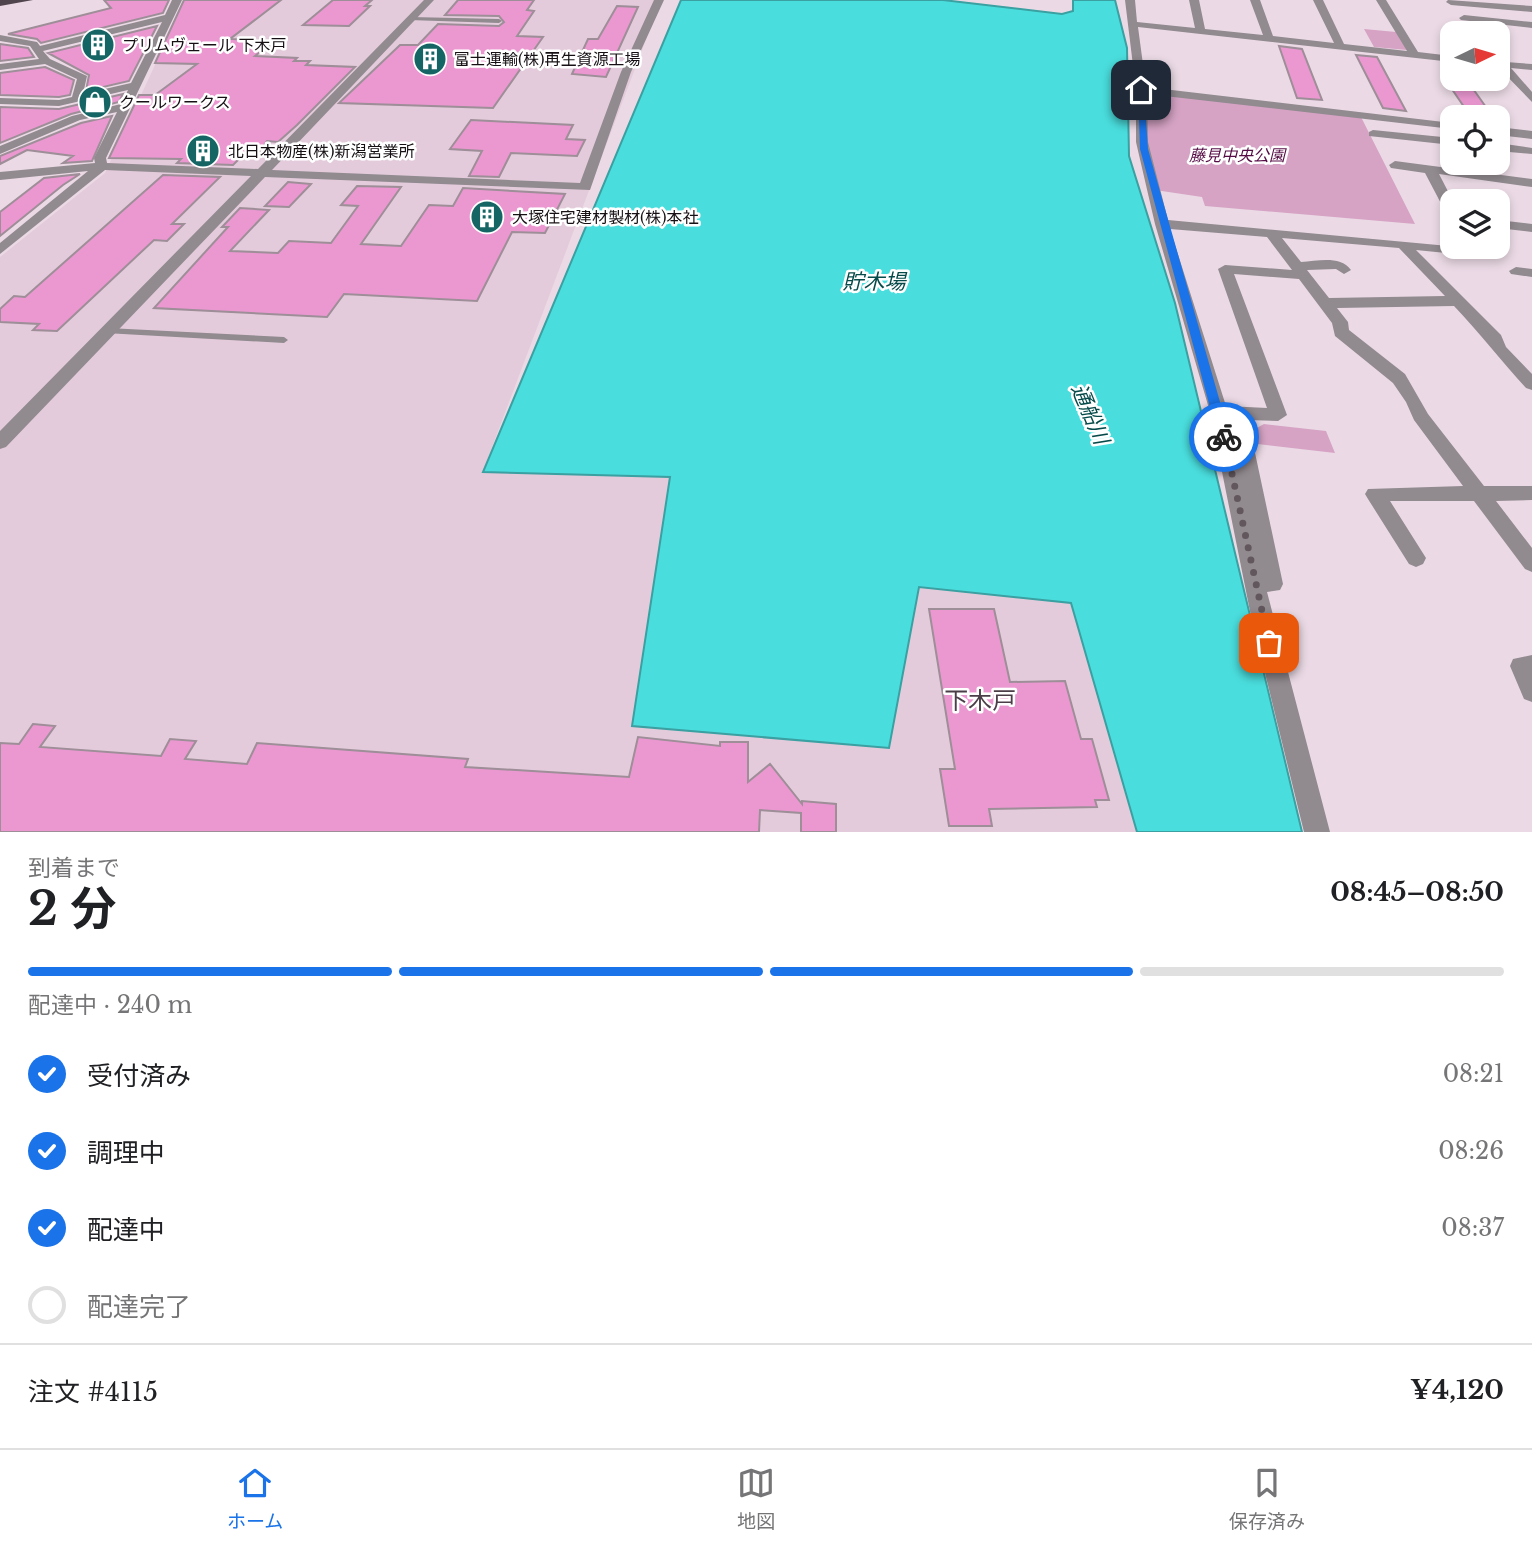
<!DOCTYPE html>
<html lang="ja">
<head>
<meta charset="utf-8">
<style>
	:root { --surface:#fff; --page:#f2f2f2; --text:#202124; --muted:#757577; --line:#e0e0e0; --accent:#1a73e8 }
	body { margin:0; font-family:"Libre Baskerville","Noto Sans JP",serif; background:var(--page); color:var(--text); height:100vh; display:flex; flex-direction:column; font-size:26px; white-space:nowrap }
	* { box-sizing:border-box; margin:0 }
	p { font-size:23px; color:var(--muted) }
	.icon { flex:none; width:38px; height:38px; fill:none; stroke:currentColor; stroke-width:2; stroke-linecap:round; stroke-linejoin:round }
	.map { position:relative; height:832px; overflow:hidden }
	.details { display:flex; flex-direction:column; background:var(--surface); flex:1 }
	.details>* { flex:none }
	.needle { width:46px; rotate:85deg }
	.controls { position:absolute; left:1440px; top:21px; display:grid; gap:14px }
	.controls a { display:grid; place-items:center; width:70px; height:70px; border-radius:14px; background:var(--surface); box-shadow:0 4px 10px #0003; font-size:35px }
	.pin { position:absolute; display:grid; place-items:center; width:60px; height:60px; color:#fff; margin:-30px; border-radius:14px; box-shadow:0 4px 10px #0006 }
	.courier { position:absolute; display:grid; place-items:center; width:70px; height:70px; margin:-35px; border:5px solid #1a73e8; border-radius:50%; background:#fff; color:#222; box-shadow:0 2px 9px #0007 }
	.overview em { font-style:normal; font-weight:700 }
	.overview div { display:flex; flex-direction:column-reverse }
	.overview { display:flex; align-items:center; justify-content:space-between; height:119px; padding:0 28px }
	h1 { font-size:46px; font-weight:700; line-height:52px }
	.bar { display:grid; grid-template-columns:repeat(4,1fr); gap:10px 7px; align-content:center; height:84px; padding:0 28px }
	.bar i { height:9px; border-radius:5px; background:var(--line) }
	.bar .active { background:var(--accent) }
	.bar p { grid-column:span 4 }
	.line { display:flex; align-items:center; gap:18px; padding:0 28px; border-top:2px solid var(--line) }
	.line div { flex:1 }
	ol { padding:0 28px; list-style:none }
	li { display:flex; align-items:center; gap:21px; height:77px }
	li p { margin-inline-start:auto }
	li .icon { padding:7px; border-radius:50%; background:var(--accent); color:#fff; stroke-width:4 }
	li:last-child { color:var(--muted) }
	li i { width:38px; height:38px; border:4px solid var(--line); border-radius:50% }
	.tab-bar { display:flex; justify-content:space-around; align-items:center; height:98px; border-top:2px solid var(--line); background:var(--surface); font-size:19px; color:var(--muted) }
	.tab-bar a { display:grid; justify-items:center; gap:4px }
	.tab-bar .active { color:var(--accent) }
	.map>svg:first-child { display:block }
	.built { fill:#e3cbdb }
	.green { fill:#d6a3c5 }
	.water { fill:#4adddd; stroke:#3aa0a1; stroke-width:2 }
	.building { fill:#eb98d1; stroke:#9e8e98; stroke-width:2 }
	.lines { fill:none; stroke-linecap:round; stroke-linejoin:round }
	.service { fill:#918a8f; fill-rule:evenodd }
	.minor { fill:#918a8f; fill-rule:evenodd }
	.primary { fill:#51454d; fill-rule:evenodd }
	.route { fill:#1a73e8 }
	.done { stroke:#61575d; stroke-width:7; stroke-dasharray:0 12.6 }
	.labels { text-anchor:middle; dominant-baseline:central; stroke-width:5; stroke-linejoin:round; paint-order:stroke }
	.far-poi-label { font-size:16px; fill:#161014; stroke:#fff; text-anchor:start }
	.far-park-label { font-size:16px; font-style:italic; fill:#550c45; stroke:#fff }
	.water-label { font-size:21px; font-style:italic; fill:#074a4a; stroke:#fff }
	.near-neighbourhood-label { font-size:24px; fill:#4c3e48; stroke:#fff }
</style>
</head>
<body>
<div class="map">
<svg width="1532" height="832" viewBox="0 0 1532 832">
	<rect width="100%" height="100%" fill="#ebdae5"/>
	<path class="built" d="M185,0H661L483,471L670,476L632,726L919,587L1071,603L1137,832H0V257L105,173Z"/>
	<path class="green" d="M1364,29L1396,32L1407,50L1374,47Z
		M1141,90L1360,115L1415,224L1205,206L1202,197L1155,190L1142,142Z
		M1264,424L1326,431L1335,453L1258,444L1255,429Z"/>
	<path class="water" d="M681,0H943L1062,14L1073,11V0H1115L1127,48L1129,156L1175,303L1302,832H1137L1071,603L919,587L889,748L632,726L670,477L483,472Z"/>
	<path class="building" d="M104,0H169L163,13L41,43L37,39L8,34L111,8Z
		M184,0H281L230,39L274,41L255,56L297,58L294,61H310L306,65L355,67L297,125L278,142L267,141L255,158H240L233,165L177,163L181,159L109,158L139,95H155L197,64L155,63Z
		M333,0H372L365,6H370L349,26L303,25Z
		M458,0H534L527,10L534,11L517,36L543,37L493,108L339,103L400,45H418L438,24L499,26L504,22L499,16L445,15Z
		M617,6L638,7L606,77L572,74L588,39H598Z
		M157,26L129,81L86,91L89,75L48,53Z
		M0,44L28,48L34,57L0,61Z
		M1279,46L1302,49L1322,100L1297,98Z
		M1356,55L1377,57L1406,111L1383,108Z
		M45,67L74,80L70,95L59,97L0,95V73Z
		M1445,79H1466L1493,117H1471Z
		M123,94L119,102L71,114L0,143V107L59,109Z
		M112,116L92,161L63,163L73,156L27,150L0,164V156L81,123Z
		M471,120L573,125L566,139L585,140L577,156L511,153L499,177L469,176L482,151L450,149Z
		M80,174L63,185L0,236V212L44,178Z
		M163,175L220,177L172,224H184L167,241L154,240L57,331L33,330L39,324L0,322V309L14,296L25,297Z
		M288,182L311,184L289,207L265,206Z
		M357,186L401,187L361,244L401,246L429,205L453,206L463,188L565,194L545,233L512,232L477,301L344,294L327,317L154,308L228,227H222L240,208L269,210L230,251L278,253L289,241L331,243L358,206L341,205Z
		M929,609H994L1010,682L1065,681L1081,739H1092L1109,800H1095L1097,807L989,809L992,826H949L940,769H955Z
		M33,724L55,726L40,747L161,756L170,739L196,741L185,759L247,764L257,743L468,759L465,767L629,777L638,737L720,746V742H748V782L770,764L802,804V801L836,804V832H801V813L760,810L759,832H0V743L19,744Z"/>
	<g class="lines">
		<path class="service" d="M411,17L499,19L502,21L499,23L409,20V18Z
			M108,328L284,337L288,340L284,343L105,333L104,331L105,329Z"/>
		<path class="minor" d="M172,0H182L106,158L107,163L258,169L424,0H434L272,170L580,183L621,72L654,0H664L631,72L590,190L265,177L6,447L0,449V431L251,176L105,170L0,254V243L88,171L0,180V172L95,163L94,158L117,112L80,120L0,154V146L72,116L121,104L128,90L59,106L0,104V98L59,100L72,97L77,79L45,64L0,70V64L39,59L30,46L0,41V35L37,42L40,46L165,15ZM162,22L131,83L83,94L87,76L50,59L43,51Z
			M1125,0H1135L1137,22L1195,28L1189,0H1199L1205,29L1263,35L1250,0H1260L1273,36L1334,43L1313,0H1323L1344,44L1407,51L1376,0H1386L1418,52L1452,56V62L1138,27L1146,87L1452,123V129L1147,94L1148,142L1168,220L1481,249V255L1476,256L1416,250L1501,335L1506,347L1532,374V390L1526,388C1501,361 1480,333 1454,306L1337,308L1348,322L1349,330L1405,374L1428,414L1484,486H1532V500L1496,501L1532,548V572L1525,569L1474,501H1390L1426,558L1423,564L1416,567L1409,564L1368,499L1365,494L1368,489L1463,486L1414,420L1406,402L1393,383L1335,336L1332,323L1299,279L1234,274L1287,415L1278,421L1248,420L1283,584L1280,590L1267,592L1330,832H1304L1251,616L1210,412L1155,224L1136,142V90ZM1170,229L1267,237L1292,270L1225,265L1218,269L1267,408L1226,406ZM1282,238L1399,248L1445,296L1329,298L1307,270L1336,269L1344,274L1351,270C1340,255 1318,261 1301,262ZM1229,419H1230L1239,464Z
			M1448,0L1532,6V12L1451,5L1446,2Z
			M1464,15L1532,22V28L1461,20L1459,18Z
			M1498,56L1506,62L1532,64V70L1511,68L1532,92V102L1498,67Z
			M1498,127L1532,131V139L1498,135Z
			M1373,130L1452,138V145L1369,136V132Z
			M1498,143L1532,148V154L1498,151Z
			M1395,161L1532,179V187L1439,174L1453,201L1452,215L1445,211L1425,173L1391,168L1389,165Z
			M1498,220L1532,224V232L1498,228Z
			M1516,267L1532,269V277L1511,274L1509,271Z
			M1532,655V702L1524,699L1510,666L1513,659Z"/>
		<path class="primary" d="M0,0H33L0,6Z"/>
	</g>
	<path class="route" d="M1138,89L1144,90L1148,149L1230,437L1224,441L1218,437L1140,149Z"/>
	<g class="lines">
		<path class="done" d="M1224,437L1269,643"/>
	</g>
	<defs>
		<symbol id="building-disc" viewBox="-11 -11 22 22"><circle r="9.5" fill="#166565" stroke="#fff"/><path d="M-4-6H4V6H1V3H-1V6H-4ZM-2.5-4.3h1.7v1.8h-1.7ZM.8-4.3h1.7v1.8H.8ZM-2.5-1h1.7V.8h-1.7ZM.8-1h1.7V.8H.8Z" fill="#fff"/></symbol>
		<symbol id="shop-disc" viewBox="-11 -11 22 22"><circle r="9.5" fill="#166565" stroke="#fff"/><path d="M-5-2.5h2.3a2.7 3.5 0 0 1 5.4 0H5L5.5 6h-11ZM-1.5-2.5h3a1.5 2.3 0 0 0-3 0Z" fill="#fff"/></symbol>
	</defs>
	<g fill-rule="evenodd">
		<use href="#building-disc" x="79" y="26" width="38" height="38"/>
		<use href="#building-disc" x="411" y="40" width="38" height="38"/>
		<use href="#shop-disc" x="76" y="83" width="38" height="38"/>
		<use href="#building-disc" x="184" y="132" width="38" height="38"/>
		<use href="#building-disc" x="468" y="198" width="38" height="38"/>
	</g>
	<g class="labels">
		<g class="far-poi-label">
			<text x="122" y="45">プリムヴェール 下木戸</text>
			<text x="454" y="59">富士運輸(株)再生資源工場</text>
			<text x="119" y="102">クールワークス</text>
			<text x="228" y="151">北日本物産(株)新潟営業所</text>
			<text x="512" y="217">大塚住宅建材製材(株)本社</text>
		</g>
		<g class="far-park-label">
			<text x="1237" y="155">藤見中央公園</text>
		</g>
		<g class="water-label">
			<text x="874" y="282">貯木場</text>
			<text transform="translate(1090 414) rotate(67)">通船川</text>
		</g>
		<g class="near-neighbourhood-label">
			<text x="980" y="700">下木戸</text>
		</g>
	</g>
</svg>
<div class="controls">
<a><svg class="needle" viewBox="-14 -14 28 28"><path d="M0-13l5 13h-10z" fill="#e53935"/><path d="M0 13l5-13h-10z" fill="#757577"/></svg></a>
<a><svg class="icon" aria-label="locate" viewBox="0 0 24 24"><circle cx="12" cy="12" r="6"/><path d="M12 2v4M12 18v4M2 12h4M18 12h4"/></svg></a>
<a><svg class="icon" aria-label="layers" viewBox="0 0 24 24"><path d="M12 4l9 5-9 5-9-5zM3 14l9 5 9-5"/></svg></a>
</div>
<div class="pin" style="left:1269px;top:643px;background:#ea580c"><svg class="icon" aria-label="bag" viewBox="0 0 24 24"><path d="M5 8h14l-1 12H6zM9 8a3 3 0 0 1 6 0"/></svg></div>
<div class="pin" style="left:1141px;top:90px;background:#1f2937"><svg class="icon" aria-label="home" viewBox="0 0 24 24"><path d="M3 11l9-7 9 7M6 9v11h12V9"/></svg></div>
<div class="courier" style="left:1224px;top:437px"><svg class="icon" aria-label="bike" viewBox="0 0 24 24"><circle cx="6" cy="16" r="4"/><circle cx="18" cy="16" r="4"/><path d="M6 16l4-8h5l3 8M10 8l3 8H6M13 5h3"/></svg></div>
</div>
<section class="details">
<div class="overview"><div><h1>2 分</h1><p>到着まで</p></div><em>08:45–08:50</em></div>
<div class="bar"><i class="active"></i><i class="active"></i><i class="active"></i><i></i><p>配達中 · 240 m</p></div>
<ol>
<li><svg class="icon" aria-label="check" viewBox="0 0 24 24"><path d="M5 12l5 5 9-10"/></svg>受付済み<p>08:21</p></li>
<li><svg class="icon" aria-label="check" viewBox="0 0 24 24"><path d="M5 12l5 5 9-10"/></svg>調理中<p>08:26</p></li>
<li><svg class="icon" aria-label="check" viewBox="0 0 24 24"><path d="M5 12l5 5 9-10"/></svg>配達中<p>08:37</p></li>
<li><i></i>配達完了</li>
</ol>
<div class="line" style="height:91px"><div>注文 #4115</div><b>¥4,120</b></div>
</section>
<nav class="tab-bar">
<a class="active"><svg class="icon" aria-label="home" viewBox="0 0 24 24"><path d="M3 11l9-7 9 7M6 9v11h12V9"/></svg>ホーム</a>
<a><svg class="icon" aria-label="map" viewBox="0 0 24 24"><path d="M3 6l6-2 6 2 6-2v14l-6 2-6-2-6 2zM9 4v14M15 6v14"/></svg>地図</a>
<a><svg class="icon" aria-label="saved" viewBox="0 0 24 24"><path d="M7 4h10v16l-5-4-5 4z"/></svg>保存済み</a>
</nav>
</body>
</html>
